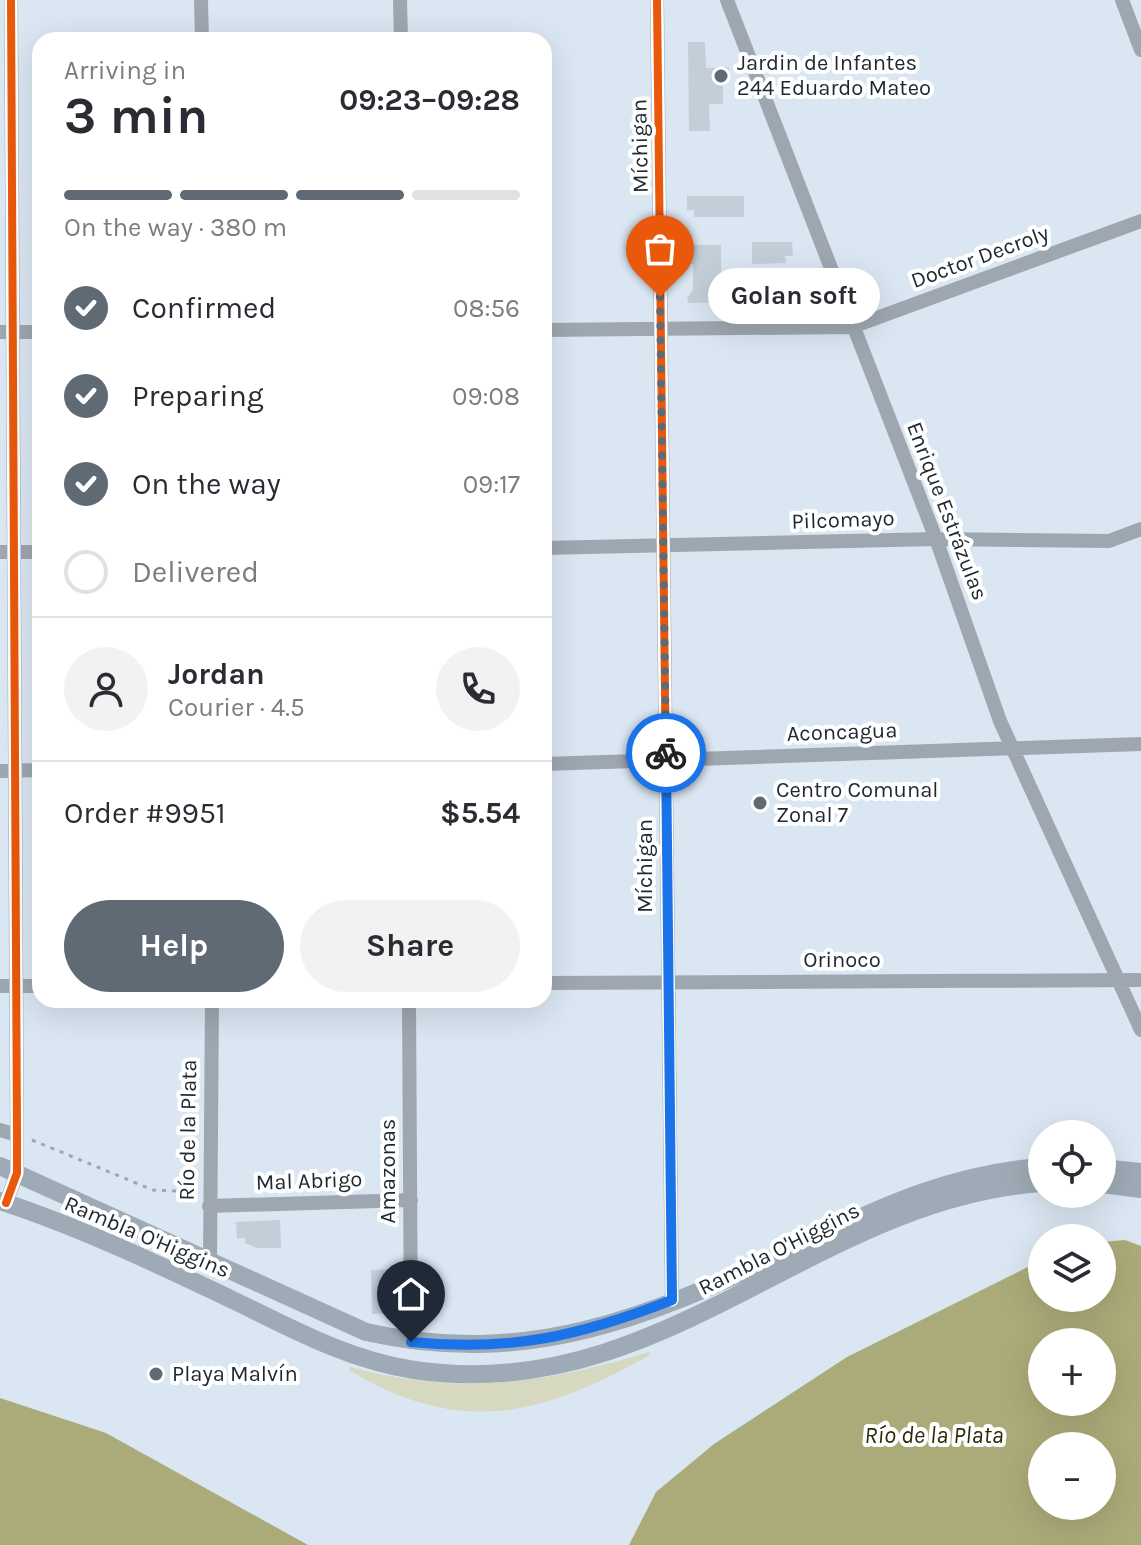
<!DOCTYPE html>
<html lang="en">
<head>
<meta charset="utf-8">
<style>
	:root { --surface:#fff; --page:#f2f2f3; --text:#2b2b33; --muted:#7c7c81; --line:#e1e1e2; --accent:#5f6a75 }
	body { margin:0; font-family:Karla,sans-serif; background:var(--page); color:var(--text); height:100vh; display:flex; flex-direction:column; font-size:30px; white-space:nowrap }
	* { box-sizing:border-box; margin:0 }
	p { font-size:26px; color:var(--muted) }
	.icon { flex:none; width:44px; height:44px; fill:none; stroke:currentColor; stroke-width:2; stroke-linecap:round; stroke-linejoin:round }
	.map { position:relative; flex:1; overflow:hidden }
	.panel { position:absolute; left:32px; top:32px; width:520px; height:976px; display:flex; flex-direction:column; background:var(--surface); border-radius:24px; box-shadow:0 8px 32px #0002 }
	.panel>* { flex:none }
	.fabs { position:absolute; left:1028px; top:1120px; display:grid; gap:16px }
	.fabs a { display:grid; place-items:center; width:88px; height:88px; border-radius:50%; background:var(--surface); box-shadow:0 8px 32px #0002; font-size:40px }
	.pin { position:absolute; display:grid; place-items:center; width:68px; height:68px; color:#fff; margin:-82px -34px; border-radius:50% 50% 50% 0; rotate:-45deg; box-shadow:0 0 8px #0007 }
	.pin .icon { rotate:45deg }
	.courier { position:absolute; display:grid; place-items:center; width:80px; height:80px; margin:-40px; border:6px solid #1a73e8; border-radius:50%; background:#fff; color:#222; box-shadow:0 2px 10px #0007 }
	.bubble { position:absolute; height:56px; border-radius:28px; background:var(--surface); box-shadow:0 8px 32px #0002; font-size:26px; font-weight:700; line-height:56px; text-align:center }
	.headline em { font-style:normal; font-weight:700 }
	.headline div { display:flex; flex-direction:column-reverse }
	.headline { display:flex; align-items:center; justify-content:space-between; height:136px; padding:0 32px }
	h1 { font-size:52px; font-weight:700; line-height:60px }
	.bar { display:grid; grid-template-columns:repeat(4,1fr); gap:12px 8px; align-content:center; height:96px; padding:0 32px }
	.bar i { height:10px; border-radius:6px; background:var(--line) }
	.bar .on { background:var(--accent) }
	.bar p { grid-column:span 4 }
	.line { display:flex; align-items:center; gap:20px; padding:0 32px; border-top:2px solid var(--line) }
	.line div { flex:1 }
	.round { display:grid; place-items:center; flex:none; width:84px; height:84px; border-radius:42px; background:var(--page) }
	ol { padding:0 32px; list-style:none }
	li { display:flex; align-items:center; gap:24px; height:88px }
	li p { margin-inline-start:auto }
	li .icon { padding:8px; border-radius:50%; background:var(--accent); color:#fff; stroke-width:4 }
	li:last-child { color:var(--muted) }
	li i { width:44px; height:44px; border:4px solid var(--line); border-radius:50% }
	.button { display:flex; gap:16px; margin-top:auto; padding:16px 32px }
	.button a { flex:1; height:92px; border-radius:48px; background:var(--accent); color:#fff; font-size:32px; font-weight:700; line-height:92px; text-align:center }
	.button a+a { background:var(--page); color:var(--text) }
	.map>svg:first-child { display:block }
	.green { fill:#d6d9bf }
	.water { fill:#abab79; fill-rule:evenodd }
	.building { fill:#c3ced9 }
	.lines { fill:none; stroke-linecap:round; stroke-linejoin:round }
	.path { stroke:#9ea8b1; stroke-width:3; stroke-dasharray:4 6; stroke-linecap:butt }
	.minor { stroke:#9ea7b0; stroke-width:14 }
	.major { stroke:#9eaab5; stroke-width:18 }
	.cycleway-casing { stroke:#fff; stroke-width:13 }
	.cycleway { stroke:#e8590c; stroke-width:8 }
	.done { stroke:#5f6a75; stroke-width:8; stroke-dasharray:0 14.4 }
	.route { stroke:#1a73e8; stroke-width:10 }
	.poi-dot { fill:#5f6a75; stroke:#fff; stroke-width:3 }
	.labels { text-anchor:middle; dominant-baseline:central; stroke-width:8; stroke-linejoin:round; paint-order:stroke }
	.poi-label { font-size:22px; fill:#1d2831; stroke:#fff; text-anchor:start }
	.street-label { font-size:22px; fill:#1d2831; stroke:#fff }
	.water-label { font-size:24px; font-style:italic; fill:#2e2b08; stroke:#fff }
</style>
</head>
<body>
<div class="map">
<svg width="1141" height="1545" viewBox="0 0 1141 1545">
	<rect width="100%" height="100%" fill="#dae6f2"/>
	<path class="green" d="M649,1352L650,1355C543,1415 461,1438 349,1370L350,1367C457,1396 544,1384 649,1352Z"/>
	<path class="water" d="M1125,1240L1141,1246V1545H629L656,1492L714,1444L847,1357L1042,1260V1298H1102V1242ZM1042,1342H1102V1402H1042ZM1042,1446H1102V1506H1042Z
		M0,1398L106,1433L308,1545H0Z"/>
	<path class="building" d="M688,42H705L706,68L729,67V79H723V104H709L710,131H689Z
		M687,196H744V217H694V210H687Z
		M752,242H792L793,256H785L786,263L752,264Z
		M677,245H721V280L744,279V302L689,303L687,298L693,290V264H677Z
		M280,1220L281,1248H258L245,1243V1238H237L236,1222Z
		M392,1269L393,1313L372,1314L371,1270Z"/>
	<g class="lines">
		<path class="path" d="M32,1140L153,1190L199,1192"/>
		<path class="minor" d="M201,0L202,40
			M400,0L401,40
			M657,0L672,1300
			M727,0L936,539L1000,721L1141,1030
			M1122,0L1141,50
			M544,330L852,327L1141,221
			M0,332H40
			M544,548L936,539L1109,541L1141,529
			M0,552H40
			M544,764L1141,744
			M0,771L40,770
			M544,983L1141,980
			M0,986H40
			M409,1000L411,1342
			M0,1130L17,1135
			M6,1203L17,1173V1135L11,0
			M209,1206L411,1200
			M210,1260L212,1000"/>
		<path class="major" d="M0,1166L366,1332C528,1368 646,1318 791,1250C876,1210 946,1174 1042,1167
			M1102,1168L1141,1172
			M1102,1184L1141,1189
			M0,1201C80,1227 164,1267 239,1303C296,1331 350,1360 414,1370C662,1407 814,1198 1042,1183"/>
		<defs>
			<path id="cycleway" d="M657,0L672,1300
				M6,1203L17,1173V1135L11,0"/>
		</defs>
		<use href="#cycleway" class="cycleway-casing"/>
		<use href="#cycleway" class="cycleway"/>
	</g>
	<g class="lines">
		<path class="done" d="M660,297L666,753"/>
		<path class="route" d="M411,1342C511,1352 580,1336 672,1300L666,753"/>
	</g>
	<g class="poi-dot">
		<circle cx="721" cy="76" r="8"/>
		<circle cx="760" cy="803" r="8"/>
		<circle cx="156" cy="1374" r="8"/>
	</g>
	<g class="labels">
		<g class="poi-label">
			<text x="737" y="63">Jardin de Infantes<tspan x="737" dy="25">244 Eduardo Mateo</tspan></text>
			<text x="776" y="790">Centro Comunal<tspan x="776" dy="25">Zonal 7</tspan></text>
			<text x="172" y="1374">Playa Malvín</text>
		</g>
		<g class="street-label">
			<text transform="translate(640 146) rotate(-91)">Míchigan</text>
			<text transform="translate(980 257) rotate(-20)">Doctor Decroly</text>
			<text transform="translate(947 511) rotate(69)">Enrique Estrázulas</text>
			<text transform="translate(843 520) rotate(-2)">Pilcomayo</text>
			<text transform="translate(842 732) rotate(-2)">Aconcagua</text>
			<text transform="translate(645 866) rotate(-90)">Míchigan</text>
			<text x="842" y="960">Orinoco</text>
			<text transform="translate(188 1130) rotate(-89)">Río de la Plata</text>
			<text transform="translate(388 1171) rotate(-90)">Amazonas</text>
			<text transform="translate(309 1181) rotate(-2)">Mal Abrigo</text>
			<text transform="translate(147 1237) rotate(23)">Rambla O'Higgins</text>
			<text transform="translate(779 1249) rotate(-27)">Rambla O'Higgins</text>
		</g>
		<g class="water-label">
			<text x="934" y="1435">Río de la Plata</text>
		</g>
	</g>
</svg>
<div class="fabs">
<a><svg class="icon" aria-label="locate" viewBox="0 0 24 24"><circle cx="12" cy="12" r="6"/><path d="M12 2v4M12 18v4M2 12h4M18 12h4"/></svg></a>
<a><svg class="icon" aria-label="layers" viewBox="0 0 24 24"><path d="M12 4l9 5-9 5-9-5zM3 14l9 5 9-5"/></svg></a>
<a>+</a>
<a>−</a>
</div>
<div class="pin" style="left:660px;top:297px;background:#ea580c"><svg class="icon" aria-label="bag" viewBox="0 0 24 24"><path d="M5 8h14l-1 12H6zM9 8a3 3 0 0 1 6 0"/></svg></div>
<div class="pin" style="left:411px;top:1342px;background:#1f2937"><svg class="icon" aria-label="home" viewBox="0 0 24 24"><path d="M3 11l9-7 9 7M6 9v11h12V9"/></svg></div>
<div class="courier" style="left:666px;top:753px"><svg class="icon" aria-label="bike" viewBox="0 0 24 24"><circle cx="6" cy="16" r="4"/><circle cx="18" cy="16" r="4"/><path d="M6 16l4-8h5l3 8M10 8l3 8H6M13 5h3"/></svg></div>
<div class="bubble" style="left:708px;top:268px;width:172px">Golan soft</div>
<section class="panel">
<div class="headline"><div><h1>3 min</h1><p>Arriving in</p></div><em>09:23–09:28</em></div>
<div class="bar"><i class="on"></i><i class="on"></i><i class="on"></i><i></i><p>On the way · 380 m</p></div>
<ol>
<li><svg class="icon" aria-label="check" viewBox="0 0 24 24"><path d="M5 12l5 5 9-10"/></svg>Confirmed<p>08:56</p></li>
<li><svg class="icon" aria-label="check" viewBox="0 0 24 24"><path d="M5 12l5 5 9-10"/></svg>Preparing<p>09:08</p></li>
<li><svg class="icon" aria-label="check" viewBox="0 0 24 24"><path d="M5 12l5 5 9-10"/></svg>On the way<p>09:17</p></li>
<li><i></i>Delivered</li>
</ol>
<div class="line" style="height:144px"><a class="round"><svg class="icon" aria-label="person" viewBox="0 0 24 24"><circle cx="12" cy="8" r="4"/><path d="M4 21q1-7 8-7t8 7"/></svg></a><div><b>Jordan</b><p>Courier · 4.5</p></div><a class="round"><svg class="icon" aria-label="phone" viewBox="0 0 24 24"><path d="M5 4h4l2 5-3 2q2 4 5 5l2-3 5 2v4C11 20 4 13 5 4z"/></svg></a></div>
<div class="line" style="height:104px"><div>Order #9951</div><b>$5.54</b></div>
<div class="button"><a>Help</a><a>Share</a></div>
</section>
</div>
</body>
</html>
